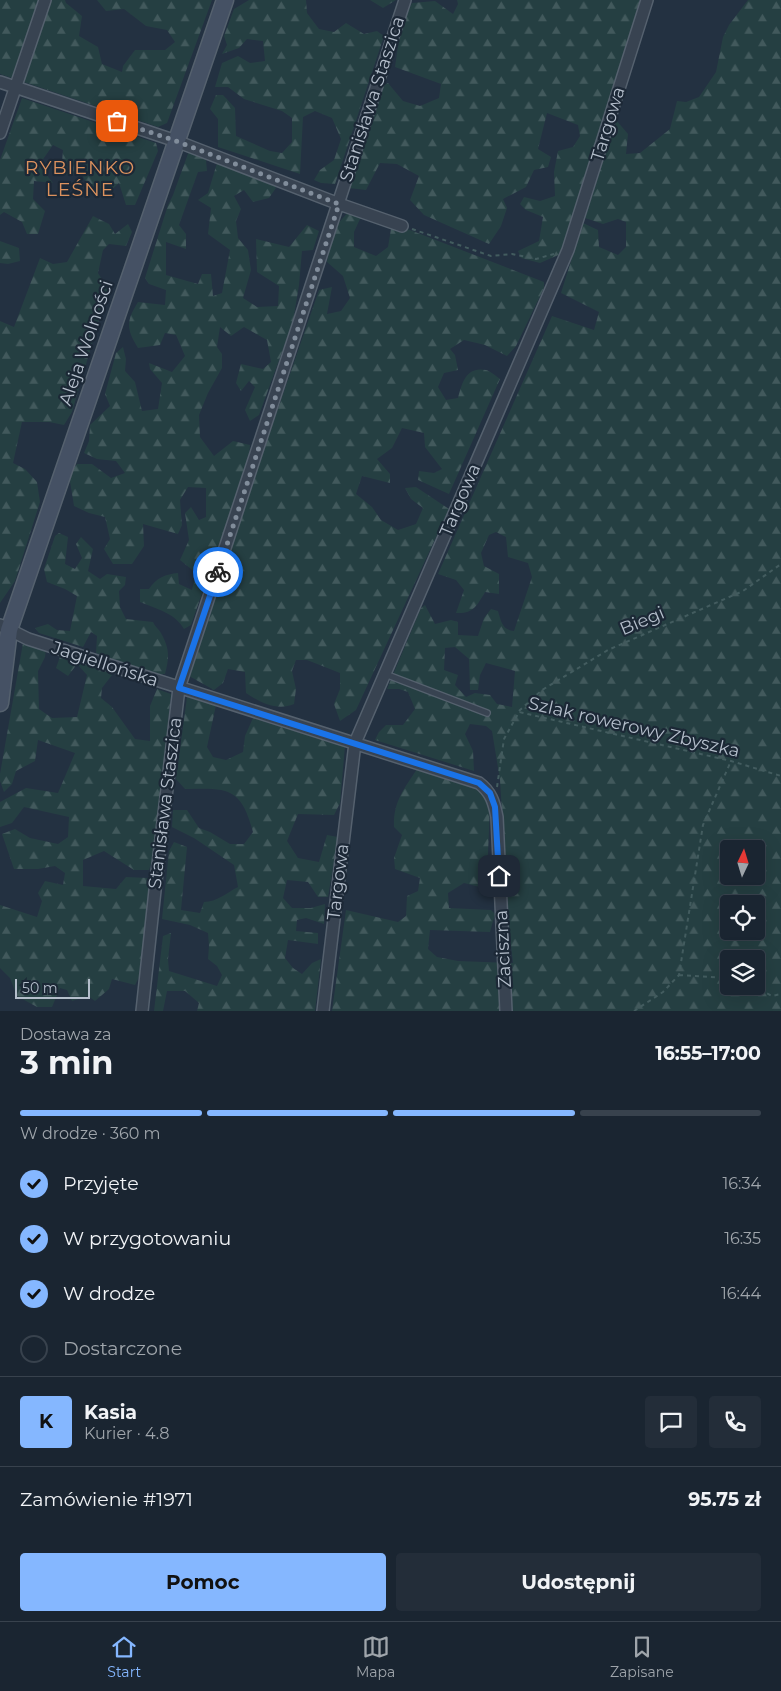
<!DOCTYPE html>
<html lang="pl">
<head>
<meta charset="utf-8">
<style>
	:root { --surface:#1a2531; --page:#232d39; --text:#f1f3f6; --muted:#9fa5ab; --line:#38424d; --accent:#85b7ff }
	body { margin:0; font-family:Montserrat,sans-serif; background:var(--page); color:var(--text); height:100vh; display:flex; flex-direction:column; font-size:19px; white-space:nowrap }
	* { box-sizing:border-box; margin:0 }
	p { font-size:16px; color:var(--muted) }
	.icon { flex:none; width:28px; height:28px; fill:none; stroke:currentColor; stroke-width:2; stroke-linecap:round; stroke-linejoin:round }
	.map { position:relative; height:1011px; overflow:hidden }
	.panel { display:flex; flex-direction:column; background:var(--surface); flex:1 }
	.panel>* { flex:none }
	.needle { width:32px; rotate:4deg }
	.buttons { position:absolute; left:720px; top:840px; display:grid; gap:10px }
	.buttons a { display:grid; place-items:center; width:45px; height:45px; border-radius:5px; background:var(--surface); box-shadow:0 5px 20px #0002,0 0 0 1px var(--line); font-size:25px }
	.scale { position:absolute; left:15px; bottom:12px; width:75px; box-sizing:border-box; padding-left:5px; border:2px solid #b4becb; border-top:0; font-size:14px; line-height:18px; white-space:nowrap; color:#b4becb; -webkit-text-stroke:4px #1c2836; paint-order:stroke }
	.pin { position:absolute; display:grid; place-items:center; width:42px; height:42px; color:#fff; margin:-21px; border-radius:10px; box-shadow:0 2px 8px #0006 }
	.courier { position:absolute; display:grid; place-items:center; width:50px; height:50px; margin:-25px; border:4px solid #1a73e8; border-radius:50%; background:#fff; color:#222; box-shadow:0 1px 6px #0007 }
	.overview em { font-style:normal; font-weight:700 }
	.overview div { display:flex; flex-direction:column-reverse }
	.overview { display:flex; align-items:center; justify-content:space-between; height:85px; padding:0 20px }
	h1 { font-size:32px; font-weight:700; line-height:38px }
	.bar { display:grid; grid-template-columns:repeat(4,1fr); gap:8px 5px; align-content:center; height:60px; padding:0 20px }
	.bar i { height:6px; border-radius:4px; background:var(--line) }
	.bar .on { background:var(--accent) }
	.bar p { grid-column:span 4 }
	.line { display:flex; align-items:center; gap:12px; padding:0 20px; border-top:1px solid var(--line) }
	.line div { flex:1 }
	.round { display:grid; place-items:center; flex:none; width:52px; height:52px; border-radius:5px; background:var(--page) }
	ol { padding:0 20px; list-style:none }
	li { display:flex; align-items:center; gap:15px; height:55px }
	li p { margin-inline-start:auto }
	li .icon { padding:5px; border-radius:50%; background:var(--accent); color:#111; stroke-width:4 }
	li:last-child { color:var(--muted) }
	li i { width:28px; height:28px; border:2px solid var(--line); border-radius:50% }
	.button { display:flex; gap:10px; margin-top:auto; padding:10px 20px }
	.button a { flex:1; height:58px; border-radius:5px; background:var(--accent); color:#111; font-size:20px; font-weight:700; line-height:58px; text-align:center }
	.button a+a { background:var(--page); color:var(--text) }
	.tabs { display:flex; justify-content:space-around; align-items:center; height:70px; border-top:1px solid var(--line); background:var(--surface); font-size:14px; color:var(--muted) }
	.tabs a { display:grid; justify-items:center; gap:2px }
	.tabs .on { color:var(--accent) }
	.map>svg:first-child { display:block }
	.forest { fill:url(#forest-firs); fill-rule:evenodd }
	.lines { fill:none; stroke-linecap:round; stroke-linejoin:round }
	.lane-casing { stroke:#55616e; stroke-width:8 }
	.street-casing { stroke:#55616e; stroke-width:14 }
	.secondary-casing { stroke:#55616e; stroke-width:19 }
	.path { stroke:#435c5f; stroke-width:2; stroke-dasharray:4 4; stroke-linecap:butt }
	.lane { stroke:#384351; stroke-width:5.5 }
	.street { stroke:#384351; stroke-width:11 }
	.secondary { stroke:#455164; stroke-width:16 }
	.done { stroke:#818d9b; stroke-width:5; stroke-dasharray:0 9 }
	.route { stroke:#1a73e8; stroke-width:6 }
	.labels { text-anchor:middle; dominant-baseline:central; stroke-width:4.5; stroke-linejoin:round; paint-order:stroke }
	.street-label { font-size:18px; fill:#b4becb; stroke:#1c2836 }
	.neighbourhood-label { font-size:19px; letter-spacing:1px; fill:#dd925e; stroke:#1c2836 }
</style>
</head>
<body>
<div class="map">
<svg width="781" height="1011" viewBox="0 0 781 1011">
	<defs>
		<pattern id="forest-firs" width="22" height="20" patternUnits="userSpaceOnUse" patternTransform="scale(1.25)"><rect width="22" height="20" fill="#253f42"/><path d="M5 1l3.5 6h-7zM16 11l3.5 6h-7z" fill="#42595c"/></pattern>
	</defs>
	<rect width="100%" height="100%" fill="#233141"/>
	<path class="forest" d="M0,0H65L66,3L82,16L79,36L98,47L102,64L122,72L123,66L135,50H165L175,42L167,30L146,26L124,9L106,11L97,0H212L167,123L158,127L0,74Z
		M249,0H306L307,13L319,29L334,32L346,23L364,34L377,31L384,36L335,184L321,183L314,180L320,170L334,160L341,139L332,118L315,111L303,117L300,174L218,147V119L210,109L216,95H223L235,108L236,136L270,151L282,153L292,142V118L282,111L244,99L228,87H215L222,63L238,56L250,63L265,61L263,41L247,39L239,48L222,54L227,45L224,36L234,9Z
		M370,0H396L383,8Z
		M457,0H640L563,253L540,263L521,258L518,251L539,241L543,217L526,210L520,204L524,197L540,201L555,196L554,172L558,151L573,147L580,136L578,125L547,113L538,149L551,157L548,167L534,170L526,187L503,199L507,208L501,226L489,244L424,215L410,200L419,176L397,164L380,163L366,190L349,188L380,87L388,83L403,101L420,106L439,98L441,84L395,67L401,25L412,3L435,1L453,14L458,4Z
		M748,0H781V1011H332L346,910L398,922L406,916L407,896L418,891L420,878L395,869L394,858L402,835L394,827C393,802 404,789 417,769L472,782L486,791L490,805L487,877L480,887L464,883L448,893L449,908L491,910L495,914L490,932L430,930L428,949L437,957L458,961L513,963L510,938L500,780L492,731L486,726L470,724L465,734L473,751L474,771L375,740L379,732L386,725H403L415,709L408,692L399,689H387L421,608L425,605L435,624L451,620L458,622V635L478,636L484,618L491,609L498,611C501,621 502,630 514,631L532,577L528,563L508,557L506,537L496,532L489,535L481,553L484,566L499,574V594L485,592C477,606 473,614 456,613L464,590L456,580L438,574L552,316L594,330L599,312L561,293L583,223L598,230L599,247L618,255L626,247V222L618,219L603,224L585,218L616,120L628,134L626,154L640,153L670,129L677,101L686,102L699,97L716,72L723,37L729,25ZM455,647L469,659L470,690H478L480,675L486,663L515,671L512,707L497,704L490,695L475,693L466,697L455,685L458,675L444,670L445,648ZM729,849H756V876H729ZM729,904H756V931H729ZM729,959H756V986H729Z
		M22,98L156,143L158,151L135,205H126L119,183L106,195L88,187L80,170L73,175L61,174L63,150L53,145L39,165L53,183L34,181L33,199L45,211L38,234H27L22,222L4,212L0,215V160Z
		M189,151L206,160L207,171L198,172L179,225L186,234V249L166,242V275L198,284L202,274H211L213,296L222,293L230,250L208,234L211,208L198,200L208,193L217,163L271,180L276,188L269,198L253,202L244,190L234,196L241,209L236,221L238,238L248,250L251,270L243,298L257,307L278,306L279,286L257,272L256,239L289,247L307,225L319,231L313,250L302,251L299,285L293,322L259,415L250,421L245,410L255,387L249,381L241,391L236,383L241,364L263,369L271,362L267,340L244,327L231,336L220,327L217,347L222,354V368L208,393L199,415L200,437L214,456L233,441L250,445L249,458L191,625L184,629C175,613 157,609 140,602V589H149C156,578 166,574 178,573L179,584L192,590L196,573L180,560L189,540L185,513L191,507L199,520L206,517V488L188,487L180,500L182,525L178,534L143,524L144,546L132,564H113L104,549L110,539L105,517L89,513L74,506L69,475L77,464H92L111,478L125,473L116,461L97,459L84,453L89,441L90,425L110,406L105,394L116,353L123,347L126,359L125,371L135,382L142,411L158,409L162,383L150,369L149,363L172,372L185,356L176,335L165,333L160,345L138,348C126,329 126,321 138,302L165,305L166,290L149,284L145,278L168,205L173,195Z
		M351,209L374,219H360L354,232V247L376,256L388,247L392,223L544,282V288L516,346L507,356L485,345L464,340L450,349L455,355L458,370L444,373L438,387L446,400L458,398C462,383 466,366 486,370C490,371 496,376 500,379L449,494L418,480L419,471L434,473L442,469L425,447L424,433L402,428L392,448L377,459L390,474V483L362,476L356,494L372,507L381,520L398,530L416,524L423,508L411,499L405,488L416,487L449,509L356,710L340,721L334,704L340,689V673L307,660H296L292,671L296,689L294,704C277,711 261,703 246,693L245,672L228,669L223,683L214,690L189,676L263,452L319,290L332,287L327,314L341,311L350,298L343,276L327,262L334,228Z
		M93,216L109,224L115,234L128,224L132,232L126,246L109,244L103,250L98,273L108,289L72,412L64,425L49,422H22L13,463L25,469L37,482L40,502L15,581L0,603V321L14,327L40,258L53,264L67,262Z
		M0,241L19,248L20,261L8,264L0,263Z
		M59,533L68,537L65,564L75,569L82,558L76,544L81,537L93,549L88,571L100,579L107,574L126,577L125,585L119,591L120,607L126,619L153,622C155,627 160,630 162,635C170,650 169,658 165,674H154L96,653L97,636L91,632L83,647L39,633L35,628L48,624L57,630L70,631L77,596L65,589L47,582L44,569L55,536Z
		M23,643L46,649L45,657L38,671L39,709L52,718L77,717L87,675L77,664L68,676L56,668L61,654L108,669L112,675L102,688L101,698L112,707L135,739L150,741V706L157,689L171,694L155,851L149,870H134L104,851L83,860V886L116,889L126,877L148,878L149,889L141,973L135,985L112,979L109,989L95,1001L88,996L72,1001L67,990L60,988L52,1007H37L17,996L10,978L0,968V905L37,917L42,901L38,893L45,881L63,885L65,873L55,866L38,869H14L2,834L15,829L30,838L58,844L68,837L69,817L24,807L12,823L0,827V802L26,788L58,793L75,753L38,740L35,761L16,771L12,784L4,792L0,781V774Z
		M187,697L216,705L207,747L213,757L226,760L243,752L245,736L253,718L345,746L340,803L334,815L298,814L287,841L298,858L319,862L327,835L338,837L328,897H318L308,882L287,880L283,898L292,908H311L325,904L324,924L306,918L297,920L296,931L318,933V944L288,940L285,958L293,968L302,974L312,963L321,959L315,1011H197L199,1003L185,991H167L163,1011H154L163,936L171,933L168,959L169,971L217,986L222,975L217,966L208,959L209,946L208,933L190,925L162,919L169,851L174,842L187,847L181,910L200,913L204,902C217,902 226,893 238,887L234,865L194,838L172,827L173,810H187L199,828L210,832L230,844H244L253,832C241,787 228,788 185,789L176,779Z"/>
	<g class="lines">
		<defs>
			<path id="lane" d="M385,674L487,713"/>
			<path id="street" d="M0,82L176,141L339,204L402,226
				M0,133L45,0
				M0,625L28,639L479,783C491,792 494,802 497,817L506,1011
				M142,1011L156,881L179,688L405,0
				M323,1011L355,743L568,250L647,0"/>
			<path id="secondary" d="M0,703L9,630L225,0"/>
		</defs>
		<use href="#lane" class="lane-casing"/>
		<use href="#street" class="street-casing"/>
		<use href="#secondary" class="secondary-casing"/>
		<path class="path" d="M412,229L491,256L512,254L536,259L554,254
			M519,711L542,690L608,650L743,591L781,564
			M497,787L504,739L519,712L731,761L781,776
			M679,975L729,978
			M753,986L772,996L781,994
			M634,1011L663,992L679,975L703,825L731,761"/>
		<use href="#lane" class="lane"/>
		<use href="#street" class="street"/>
		<use href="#secondary" class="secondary"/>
	</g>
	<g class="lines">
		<path class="done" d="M117,121L176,141L339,204L218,572"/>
		<path class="route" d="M218,572L179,688L479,783L490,793L495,807L499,876"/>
	</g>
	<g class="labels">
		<g class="street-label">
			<text transform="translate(372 99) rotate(-72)">Stanisława Staszica</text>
			<text transform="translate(608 124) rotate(-73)">Targowa</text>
			<text transform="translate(86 343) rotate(-71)">Aleja Wolności</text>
			<text transform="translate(460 500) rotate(-67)">Targowa</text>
			<text transform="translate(642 621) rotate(-23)">Biegi</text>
			<text transform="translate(105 664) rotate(18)">Jagiellońska</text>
			<text transform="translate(634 727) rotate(13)">Szlak rowerowy Zbyszka</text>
			<text transform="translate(165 803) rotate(-83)">Stanisława Staszica</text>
			<text transform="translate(338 882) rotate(-83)">Targowa</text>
			<text transform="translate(503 949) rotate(-93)">Zaciszna</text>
		</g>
		<g class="neighbourhood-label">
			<text x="80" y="167">RYBIENKO<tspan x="80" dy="22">LEŚNE</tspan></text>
		</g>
	</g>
</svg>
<div class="buttons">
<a><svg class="needle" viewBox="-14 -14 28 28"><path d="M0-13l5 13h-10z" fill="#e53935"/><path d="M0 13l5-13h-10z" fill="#9fa5ab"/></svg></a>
<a><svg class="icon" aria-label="locate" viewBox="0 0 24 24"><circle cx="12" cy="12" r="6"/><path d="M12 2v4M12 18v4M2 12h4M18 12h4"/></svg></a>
<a><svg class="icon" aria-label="layers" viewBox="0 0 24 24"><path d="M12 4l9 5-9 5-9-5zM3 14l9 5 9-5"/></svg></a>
</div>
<div class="scale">50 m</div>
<div class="pin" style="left:117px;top:121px;background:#ea580c"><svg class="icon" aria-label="bag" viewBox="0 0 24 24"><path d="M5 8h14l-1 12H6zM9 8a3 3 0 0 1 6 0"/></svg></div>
<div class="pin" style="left:499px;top:876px;background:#1f2937"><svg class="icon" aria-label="home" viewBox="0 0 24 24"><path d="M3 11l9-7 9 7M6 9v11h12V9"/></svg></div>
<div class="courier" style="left:218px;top:572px"><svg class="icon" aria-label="bike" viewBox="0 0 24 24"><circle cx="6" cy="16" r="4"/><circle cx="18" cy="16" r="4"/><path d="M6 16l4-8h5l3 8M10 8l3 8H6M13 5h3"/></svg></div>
</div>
<section class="panel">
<div class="overview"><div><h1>3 min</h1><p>Dostawa za</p></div><em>16:55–17:00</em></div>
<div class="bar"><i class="on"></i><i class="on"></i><i class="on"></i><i></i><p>W drodze · 360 m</p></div>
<ol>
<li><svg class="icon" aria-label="check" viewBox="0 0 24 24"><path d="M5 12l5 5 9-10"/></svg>Przyjęte<p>16:34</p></li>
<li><svg class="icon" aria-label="check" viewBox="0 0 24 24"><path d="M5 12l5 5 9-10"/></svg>W przygotowaniu<p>16:35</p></li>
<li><svg class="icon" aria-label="check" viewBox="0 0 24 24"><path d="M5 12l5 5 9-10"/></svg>W drodze<p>16:44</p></li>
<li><i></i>Dostarczone</li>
</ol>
<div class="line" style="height:90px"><b class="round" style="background:var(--accent);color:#111">K</b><div><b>Kasia</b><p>Kurier · 4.8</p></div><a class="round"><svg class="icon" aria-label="chat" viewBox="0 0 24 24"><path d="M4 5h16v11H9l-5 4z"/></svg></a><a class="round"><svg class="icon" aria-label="phone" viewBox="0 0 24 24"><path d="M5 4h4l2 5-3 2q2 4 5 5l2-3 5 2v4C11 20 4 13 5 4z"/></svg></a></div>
<div class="line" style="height:65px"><div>Zamówienie #1971</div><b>95.75 zł</b></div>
<div class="button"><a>Pomoc</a><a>Udostępnij</a></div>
</section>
<nav class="tabs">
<a class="on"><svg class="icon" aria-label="home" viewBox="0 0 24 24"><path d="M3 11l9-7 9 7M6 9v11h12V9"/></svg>Start</a>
<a><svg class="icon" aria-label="map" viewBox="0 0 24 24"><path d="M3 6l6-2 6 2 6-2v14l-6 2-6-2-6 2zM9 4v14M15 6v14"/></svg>Mapa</a>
<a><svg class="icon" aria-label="saved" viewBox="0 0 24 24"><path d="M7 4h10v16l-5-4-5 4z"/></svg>Zapisane</a>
</nav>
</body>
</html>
